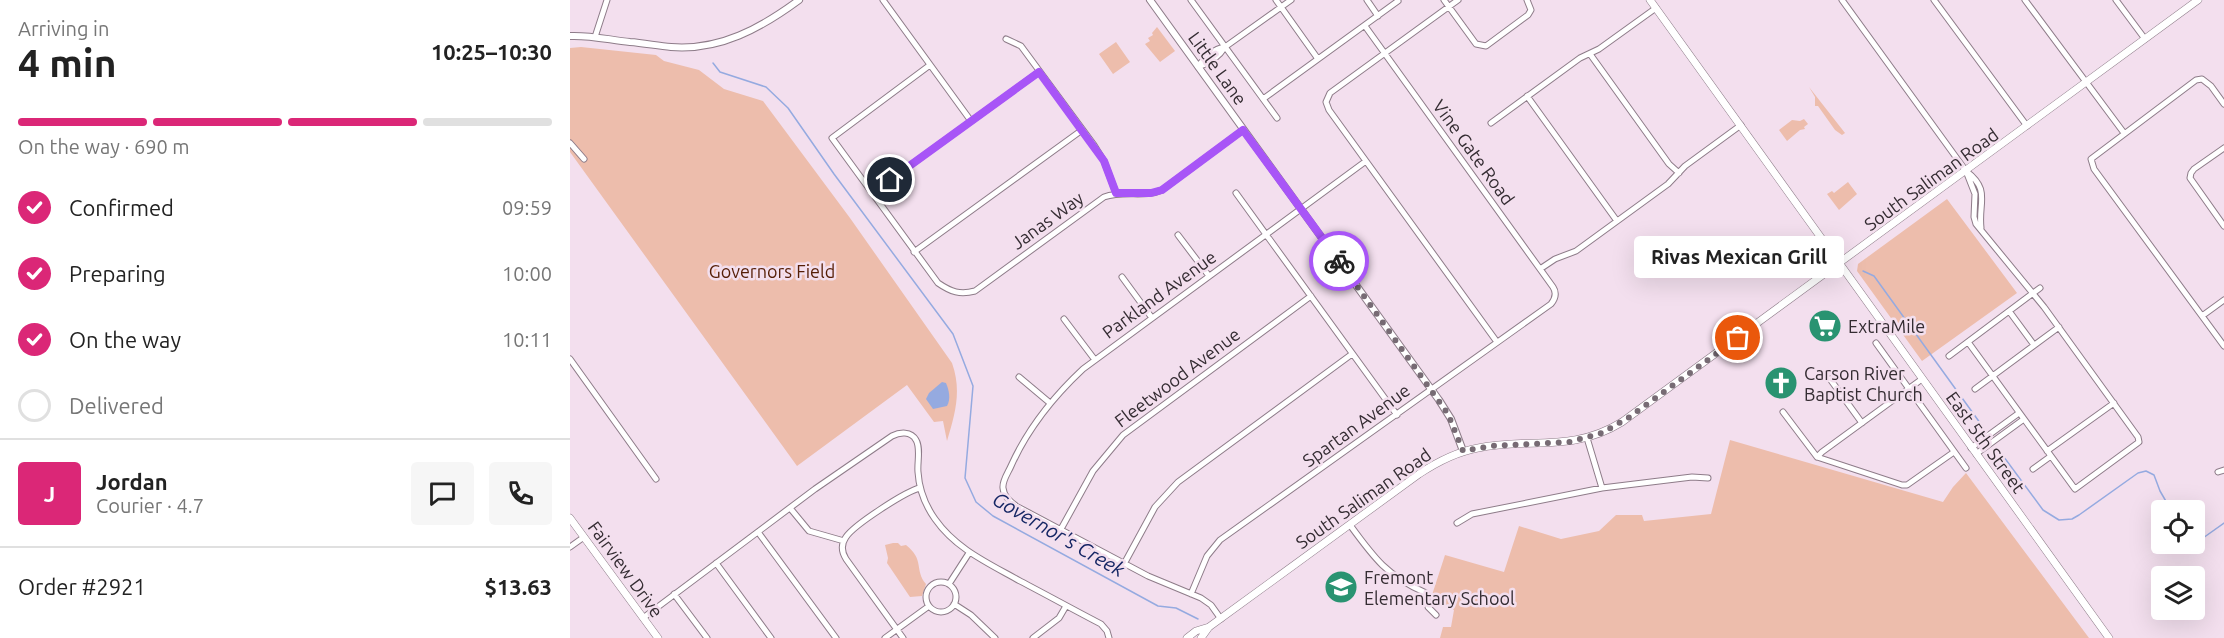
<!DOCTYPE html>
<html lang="en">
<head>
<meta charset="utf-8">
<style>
	:root { --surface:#fff; --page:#f6f6f6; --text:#222; --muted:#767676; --line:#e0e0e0; --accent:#db2777 }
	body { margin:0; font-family:Ubuntu,sans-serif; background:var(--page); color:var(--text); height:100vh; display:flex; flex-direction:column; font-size:22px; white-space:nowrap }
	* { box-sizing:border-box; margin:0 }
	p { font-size:20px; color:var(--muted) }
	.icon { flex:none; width:33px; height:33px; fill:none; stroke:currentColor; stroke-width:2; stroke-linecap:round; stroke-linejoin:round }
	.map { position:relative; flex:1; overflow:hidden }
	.sheet { display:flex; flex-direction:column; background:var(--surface); width:570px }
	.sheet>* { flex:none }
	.tools { position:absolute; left:1581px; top:500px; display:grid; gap:12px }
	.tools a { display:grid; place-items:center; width:54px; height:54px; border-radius:6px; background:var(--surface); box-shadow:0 6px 24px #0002; font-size:30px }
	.pin { position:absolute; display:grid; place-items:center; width:51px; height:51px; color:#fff; margin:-26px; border:3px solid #fff; border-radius:50%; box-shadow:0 2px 6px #0007 }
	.courier { position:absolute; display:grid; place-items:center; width:60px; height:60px; margin:-30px; border:4px solid #a855f7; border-radius:50%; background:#fff; color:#222; box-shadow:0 2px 8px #0007 }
	.bubble { position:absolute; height:42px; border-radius:6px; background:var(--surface); box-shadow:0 6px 24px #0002; font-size:20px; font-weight:700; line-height:42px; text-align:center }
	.summary em { font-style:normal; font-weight:700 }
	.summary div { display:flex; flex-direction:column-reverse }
	.summary { display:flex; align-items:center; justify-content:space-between; height:102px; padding:0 18px }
	h1 { font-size:39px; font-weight:700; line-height:45px }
	.bar { display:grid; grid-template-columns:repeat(4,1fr); gap:9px 6px; align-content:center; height:72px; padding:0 18px }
	.bar i { height:8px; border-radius:4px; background:var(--line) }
	.bar .selected { background:var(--accent) }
	.bar p { grid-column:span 4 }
	.line { display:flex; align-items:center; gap:15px; padding:0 18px; border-top:2px solid var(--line) }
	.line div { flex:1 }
	.round { display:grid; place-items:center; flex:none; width:63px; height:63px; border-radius:6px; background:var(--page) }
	ol { padding:0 18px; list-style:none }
	li { display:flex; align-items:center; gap:18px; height:66px }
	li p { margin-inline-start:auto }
	li .icon { padding:6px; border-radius:50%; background:var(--accent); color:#fff; stroke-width:4 }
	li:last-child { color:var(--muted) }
	li i { width:33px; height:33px; border:3px solid var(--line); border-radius:50% }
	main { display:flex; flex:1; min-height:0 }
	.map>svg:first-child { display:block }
	.green { fill:#edbdac }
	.water { fill:#95aae0 }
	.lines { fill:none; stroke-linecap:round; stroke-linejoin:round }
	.stream { stroke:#95aae0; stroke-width:1.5 }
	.minor-casing { stroke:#8e7c89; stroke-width:7 }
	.tertiary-casing { stroke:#8e7c89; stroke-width:8 }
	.secondary-casing { stroke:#8e7c89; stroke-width:8 }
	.minor { stroke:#fff; stroke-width:5 }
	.tertiary { stroke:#fff; stroke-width:6 }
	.secondary { stroke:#fff; stroke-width:7 }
	.done { stroke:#776b74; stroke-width:6; stroke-dasharray:0 10.8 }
	.route { stroke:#a855f7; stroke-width:8 }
	.labels { text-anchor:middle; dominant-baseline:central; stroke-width:5; stroke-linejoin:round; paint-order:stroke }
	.street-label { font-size:18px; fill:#342c32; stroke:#f3dfee }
	.park-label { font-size:18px; fill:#561e06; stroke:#f3dfee }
	.poi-label { font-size:18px; fill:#342c32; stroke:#f3dfee; text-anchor:start }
	.water-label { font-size:20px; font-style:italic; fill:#152664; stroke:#f3dfee }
</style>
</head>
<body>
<main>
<section class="sheet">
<div class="summary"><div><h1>4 min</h1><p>Arriving in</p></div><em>10:25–10:30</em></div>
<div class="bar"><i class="selected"></i><i class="selected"></i><i class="selected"></i><i></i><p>On the way · 690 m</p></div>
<ol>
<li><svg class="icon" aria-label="check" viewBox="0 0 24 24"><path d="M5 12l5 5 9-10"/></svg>Confirmed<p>09:59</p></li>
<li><svg class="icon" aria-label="check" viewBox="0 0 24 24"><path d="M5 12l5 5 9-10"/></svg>Preparing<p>10:00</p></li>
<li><svg class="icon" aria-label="check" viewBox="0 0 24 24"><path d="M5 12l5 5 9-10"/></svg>On the way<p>10:11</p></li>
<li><i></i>Delivered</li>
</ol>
<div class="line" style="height:108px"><b class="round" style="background:var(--accent);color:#fff">J</b><div><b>Jordan</b><p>Courier · 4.7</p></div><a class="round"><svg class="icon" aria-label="chat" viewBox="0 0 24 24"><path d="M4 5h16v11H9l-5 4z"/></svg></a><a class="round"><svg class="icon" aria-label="phone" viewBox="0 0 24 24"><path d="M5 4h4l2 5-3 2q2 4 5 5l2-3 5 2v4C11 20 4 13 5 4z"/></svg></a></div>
<div class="line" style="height:78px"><div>Order #2921</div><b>$13.63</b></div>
</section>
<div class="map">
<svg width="1654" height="638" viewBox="0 0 1654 638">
	<rect width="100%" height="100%" fill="#f3dfee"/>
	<path class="green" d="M587,27L605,51L590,62L575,44L580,41L578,38L583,35L582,33Z
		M546,42L560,62L543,74L529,54Z
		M11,47L86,55L94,61L129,70L154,89L193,101L280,218L382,363C392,391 385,414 377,441L373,421L364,422L337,385L227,466L0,152V48Z
		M1239,87L1275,133L1272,135L1265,130L1248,106H1245V97Z
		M1234,119L1238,124L1234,127L1235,129L1230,130L1217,141L1209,130L1222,120L1230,121Z
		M1278,182L1287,194L1269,210L1257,194L1262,191L1264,193Z
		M1377,199L1447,293L1352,361L1287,271L1288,264Z
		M1160,440L1373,502L1383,487L1396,473L1519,638H870L873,627H881L884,610L862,595L875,555L934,572L949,526L991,539L1029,531L1046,515H1072L1074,521L1141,514Z
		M323,543H328L331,546L336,545C355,560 344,570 356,584L352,596L340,597L317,563L318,558L315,545Z"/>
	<path class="water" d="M372,382L376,383C379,390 381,399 377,406L363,409L356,399L359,393Z"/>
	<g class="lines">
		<path class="stream" d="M143,63L150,72L196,87L218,108L264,174L383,334L403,386L395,478L406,502L423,516L588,606L606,608L628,619
			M1293,271L1304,276L1413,427
			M1428,449L1473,510L1489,520L1502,519L1509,515L1568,473L1576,471L1584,475L1590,491L1601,510
			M1624,540L1633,538L1654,523"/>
		<defs>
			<path id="minor" d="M313,0L401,121
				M621,0L707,118
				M706,0L748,59
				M797,0L808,16
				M874,0L906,44L916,46L958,15L961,10L957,0
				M888,0L760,93L756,102L759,110L927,342
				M1272,0L1396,171C1421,190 1408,202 1411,228
				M1364,0L1457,126
				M1455,0L1554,133
				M1546,0L1575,39
				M25,37L37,0
				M436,39L451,46L524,145L534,161L546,193
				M1020,54L1099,164L1109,173
				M360,65L262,138L368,283C381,292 390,295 405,291L534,197C555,190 575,198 592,190L673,130
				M628,66C636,57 643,49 655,47
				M628,67C640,63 649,57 655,47L721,0
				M957,96L1047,221
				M693,99L828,1
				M1654,104L1641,86L1632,79L1626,80L1521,159L1524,169L1654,346
				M921,123L1010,58L1029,49L1086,8
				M0,143L14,159
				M1654,148L1624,169L1621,173L1620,178L1654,226
				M1396,171L1405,194L1404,217L1406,224L1474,307L1568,437L1569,442L1505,489L1398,342
				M302,193L469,72
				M666,193L827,415
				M608,235L639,276
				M344,252L512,130
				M970,269L985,259L1006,251L1098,184L1115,166L1171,125
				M552,277L582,318
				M1439,311L1464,345
				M1632,316L1654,300
				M494,319L525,360
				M1306,343L1396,468
				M1379,356L1470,288
				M0,359L86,479
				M449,377L480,403
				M1260,379L1292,423
				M1405,389L1489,327
				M1213,412L1247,457L1332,485H1337L1384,452
				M1017,438L1032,488
				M1401,448L1449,413
				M1477,451L1544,403
				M1406,454L1454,419
				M1247,457L1252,452L1352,379
				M1463,469L1481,456
				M1648,472L1654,470
				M220,508L239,531L274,541
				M887,523L902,514L1032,488L1122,477L1138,478
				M780,525C804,558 817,576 856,593L858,607L866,615
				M491,529L523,471L553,435L741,296
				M188,532L266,638
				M0,547L14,537
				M146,563L201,638
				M554,564L585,507L608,482L782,354
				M356 597a15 15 0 1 1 30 0a15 15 0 1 1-30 0Z
				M379,584L399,553
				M104,594L137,638
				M621,594L637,556L650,540L981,304C985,299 987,293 983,287L795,26
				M384,604L401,615L425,638
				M73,618L245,489L322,436C330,432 341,431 346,440C351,448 347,463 348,472C349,488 355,505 365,519C386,549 418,563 450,581C477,595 504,610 531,624L537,631L539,638
				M651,619L641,605L631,598L578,576L446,506C440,501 434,497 433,488C432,481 438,473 441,466C458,428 482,398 513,369L796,161
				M315,638L359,606
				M333,638L276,559C271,551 271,544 276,537C284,525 336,491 350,488
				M463,638L489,618L496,606"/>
			<path id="tertiary" d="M580,0L869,400L881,419L893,451
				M0,36C20,35 40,40 60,42C74,43 88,46 101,47C150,51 191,28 229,0"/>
			<path id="secondary" d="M1080,0L1539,638
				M0,518L88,638
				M617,638L626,631L639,627
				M631,638L639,627L849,474C867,462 886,452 908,448C960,437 1002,453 1052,422L1628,0"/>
		</defs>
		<use href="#minor" class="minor-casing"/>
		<use href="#tertiary" class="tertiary-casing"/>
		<use href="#secondary" class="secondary-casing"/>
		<use href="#minor" class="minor"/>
		<use href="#tertiary" class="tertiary"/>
		<use href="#secondary" class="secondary"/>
	</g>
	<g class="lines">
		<path class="done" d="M769,261L878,414L893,451L921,446L999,442L1032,433L1058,418L1168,338"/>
		<path class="route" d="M320,180L469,72L534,161L546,193H581L592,190L673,130L769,261"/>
	</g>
	<defs>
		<symbol id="supermarket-disc" viewBox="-11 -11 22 22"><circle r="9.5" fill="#299371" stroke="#f3dfee"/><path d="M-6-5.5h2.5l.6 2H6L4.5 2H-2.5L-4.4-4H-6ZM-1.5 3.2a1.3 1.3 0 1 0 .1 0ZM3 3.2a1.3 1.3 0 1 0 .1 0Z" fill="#fff"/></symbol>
		<symbol id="church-disc" viewBox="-11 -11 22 22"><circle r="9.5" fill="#299371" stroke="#f3dfee"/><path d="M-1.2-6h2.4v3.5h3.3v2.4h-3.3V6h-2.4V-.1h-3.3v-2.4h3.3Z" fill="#fff"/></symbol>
		<symbol id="school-disc" viewBox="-11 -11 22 22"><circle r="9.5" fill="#299371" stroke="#f3dfee"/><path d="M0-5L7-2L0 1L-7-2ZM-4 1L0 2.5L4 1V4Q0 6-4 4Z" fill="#fff"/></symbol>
	</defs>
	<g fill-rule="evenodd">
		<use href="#supermarket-disc" x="1236" y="307" width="38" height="38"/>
		<use href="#church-disc" x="1192" y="364" width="38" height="38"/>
		<use href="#school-disc" x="752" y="568" width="38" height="38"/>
	</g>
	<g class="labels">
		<g class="street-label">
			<text transform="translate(648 68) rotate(54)">Little Lane</text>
			<text transform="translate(904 152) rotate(54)">Vine Gate Road</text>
			<text transform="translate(1361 179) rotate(-36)">South Saliman Road</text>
			<text transform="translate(477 220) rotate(-36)">Janas Way</text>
			<text transform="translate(589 294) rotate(-36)">Parkland Avenue</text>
			<text transform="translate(607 377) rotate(-37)">Fleetwood Avenue</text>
			<text transform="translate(786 425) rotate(-36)">Spartan Avenue</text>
			<text transform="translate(1416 442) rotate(54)">East 5th Street</text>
			<text transform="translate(793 498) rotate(-35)">South Saliman Road</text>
			<text transform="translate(56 569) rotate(54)">Fairview Drive</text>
		</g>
		<g class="park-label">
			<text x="202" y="271">Governors Field</text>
		</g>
		<g class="poi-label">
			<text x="1278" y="326">ExtraMile</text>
			<text x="1234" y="373">Carson River<tspan x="1234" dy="21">Baptist Church</tspan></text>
			<text x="794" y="577">Fremont<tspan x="794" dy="21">Elementary School</tspan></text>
		</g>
		<g class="water-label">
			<text transform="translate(489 534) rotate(30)">Governor's Creek</text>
		</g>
	</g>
</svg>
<div class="tools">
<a><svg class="icon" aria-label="locate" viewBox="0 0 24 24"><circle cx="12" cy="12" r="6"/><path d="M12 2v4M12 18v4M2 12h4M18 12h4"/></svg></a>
<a><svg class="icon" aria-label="layers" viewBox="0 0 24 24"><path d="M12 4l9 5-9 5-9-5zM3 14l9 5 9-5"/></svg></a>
</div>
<div class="pin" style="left:1168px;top:338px;background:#ea580c"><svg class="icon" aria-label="bag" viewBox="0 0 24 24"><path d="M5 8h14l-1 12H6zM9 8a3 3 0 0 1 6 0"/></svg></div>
<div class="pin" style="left:320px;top:180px;background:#1f2937"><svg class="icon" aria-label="home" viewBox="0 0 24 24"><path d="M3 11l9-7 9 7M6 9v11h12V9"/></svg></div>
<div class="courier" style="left:769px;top:261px"><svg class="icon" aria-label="bike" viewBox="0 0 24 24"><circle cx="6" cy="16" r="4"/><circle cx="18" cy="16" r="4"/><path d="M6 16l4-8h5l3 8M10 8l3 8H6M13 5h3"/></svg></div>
<div class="bubble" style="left:1064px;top:236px;width:210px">Rivas Mexican Grill</div>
</div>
</main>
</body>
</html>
